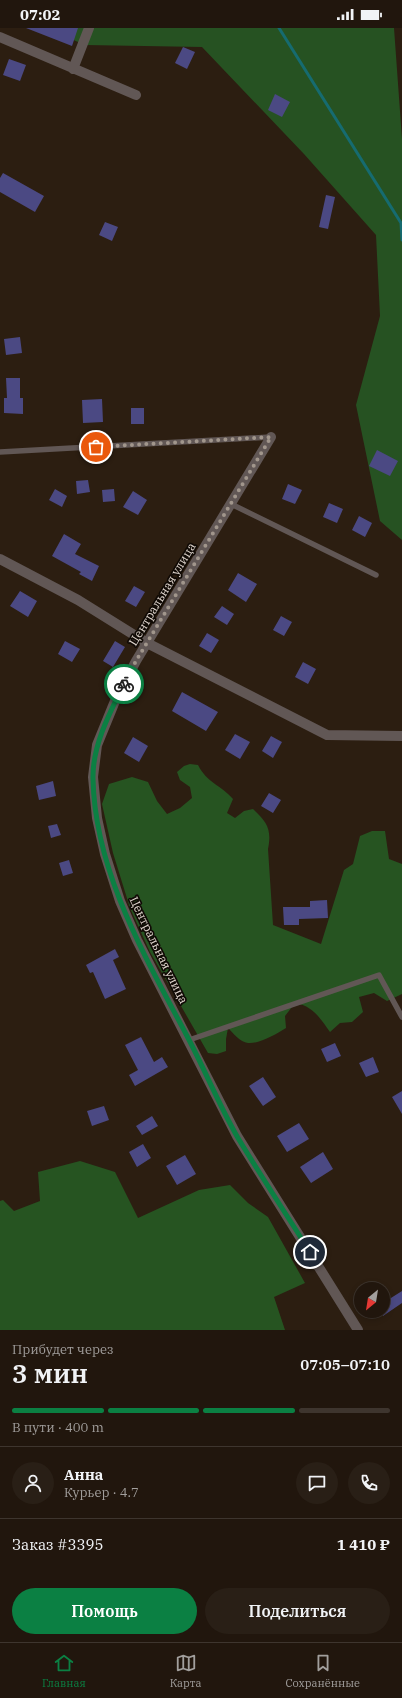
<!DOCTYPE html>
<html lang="ru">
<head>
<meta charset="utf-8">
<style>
	:root { --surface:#21160d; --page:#291f16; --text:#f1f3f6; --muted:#a29f9d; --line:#3e352e; --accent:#0b8043 }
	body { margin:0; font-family:"IBM Plex Serif",serif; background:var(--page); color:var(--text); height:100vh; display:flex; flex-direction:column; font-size:15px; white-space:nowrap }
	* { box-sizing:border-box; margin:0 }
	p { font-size:13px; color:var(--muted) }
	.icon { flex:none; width:22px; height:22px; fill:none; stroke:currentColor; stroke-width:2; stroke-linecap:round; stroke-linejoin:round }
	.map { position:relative; height:1302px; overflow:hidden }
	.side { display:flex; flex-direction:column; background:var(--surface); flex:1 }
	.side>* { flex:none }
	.needle { width:26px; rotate:210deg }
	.tools { position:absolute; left:354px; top:1254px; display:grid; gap:8px }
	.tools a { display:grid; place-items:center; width:36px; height:36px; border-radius:50%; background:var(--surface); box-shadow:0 2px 6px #0003,0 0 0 1px var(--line); font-size:20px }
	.pin { position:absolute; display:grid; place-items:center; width:34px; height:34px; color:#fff; margin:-17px; border:2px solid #fff; border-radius:50%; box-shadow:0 1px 4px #0007 }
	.courier { position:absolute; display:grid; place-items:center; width:40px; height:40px; margin:-20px; border:3px solid #0b8043; border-radius:50%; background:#fff; color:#222; box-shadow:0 1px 5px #0007 }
	.overview em { font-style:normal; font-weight:600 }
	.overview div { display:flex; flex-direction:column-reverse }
	.overview { display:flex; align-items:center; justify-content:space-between; height:68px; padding:0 12px }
	h1 { font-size:26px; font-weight:600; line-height:30px }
	.bar { display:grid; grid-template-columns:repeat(4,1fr); gap:6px 4px; align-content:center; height:48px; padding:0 12px }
	.bar i { height:5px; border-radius:3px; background:var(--line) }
	.bar .on { background:var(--accent) }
	.bar p { grid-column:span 4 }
	.line { display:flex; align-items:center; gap:10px; padding:0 12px; border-top:1px solid var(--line) }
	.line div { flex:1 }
	.round { display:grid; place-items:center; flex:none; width:42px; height:42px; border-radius:21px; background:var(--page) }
	.cta { display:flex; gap:8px; margin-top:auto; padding:8px 12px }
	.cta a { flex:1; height:46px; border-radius:24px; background:var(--accent); color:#fff; font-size:16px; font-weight:600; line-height:46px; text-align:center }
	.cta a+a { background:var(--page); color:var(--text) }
	.status { display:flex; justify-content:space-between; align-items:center; height:28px; padding:0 20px; background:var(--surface); direction:ltr }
	.status svg { height:11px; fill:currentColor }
	.tabs { display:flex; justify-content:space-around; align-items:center; height:56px; border-top:1px solid var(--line); background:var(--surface); font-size:11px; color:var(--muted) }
	.tabs a { display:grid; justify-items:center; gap:2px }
	.tabs .on { color:var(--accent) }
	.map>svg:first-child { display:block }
	.green { fill:#265222 }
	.forest { fill:#265421 }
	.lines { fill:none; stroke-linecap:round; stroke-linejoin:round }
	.stream { stroke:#166b70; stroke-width:3 }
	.building { fill:#4b4983 }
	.service { stroke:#615755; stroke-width:5.5 }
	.minor { stroke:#615755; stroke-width:10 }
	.done { stroke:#a1968c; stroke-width:4; stroke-dasharray:0 7.2 }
	.route { stroke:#0b8043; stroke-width:5 }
	.labels { text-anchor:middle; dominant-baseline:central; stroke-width:3.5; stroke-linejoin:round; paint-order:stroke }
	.street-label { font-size:12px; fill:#e0d6ce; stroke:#100a05 }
</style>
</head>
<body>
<div class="status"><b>07:02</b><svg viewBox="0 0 49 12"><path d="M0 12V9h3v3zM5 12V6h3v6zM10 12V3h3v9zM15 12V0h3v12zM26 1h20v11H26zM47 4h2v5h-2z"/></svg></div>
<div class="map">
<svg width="402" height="1302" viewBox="0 0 402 1302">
	<rect width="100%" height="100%" fill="#2c1e11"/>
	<path class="green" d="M46,0H394L402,111V512L380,493L356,377L380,288L376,207L304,126L202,19L85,17Z"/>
	<path class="forest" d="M190,736L198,737C207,755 221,757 233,771L227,785L235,790L244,783L253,781C267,794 272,801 268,821L273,897L321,916L344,842L353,836L360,808L372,803H385L389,831L402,836V966L387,973L374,965L359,969L363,984L352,994L340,995L330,1004C320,990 313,978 295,975L285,988L286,1000C276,1006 260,1016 248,1015C240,1014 233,1005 228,1000L226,1011V1023L217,1026L208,1025L150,924L130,880L113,825L102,776L109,756L132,749L148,754L157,773L167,786L180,780L192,770L190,759L180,752L177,744L184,738Z
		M80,1133L115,1144L138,1190L199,1162L230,1157L248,1175L268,1189L305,1255L274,1269L285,1302H0V1173L3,1172L14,1183L40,1173L38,1144Z"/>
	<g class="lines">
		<path class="stream" d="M279,0L401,195L402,212"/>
	</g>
	<path class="building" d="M26,0H78L72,18Z
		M183,19L195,24L187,41L175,35Z
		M9,31L26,37L20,53L3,47Z
		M275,66L290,74L282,89L268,82Z
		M3,145L44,168L35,184L0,164V150Z
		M326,167L335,169L328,201L319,199Z
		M105,194L118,199L112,213L99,207Z
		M20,309L22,325L6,327L4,311Z
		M6,350H20V370H23V386L4,385V370H7Z
		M102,371L103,394L83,395L82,372Z
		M131,380H144V396H131Z
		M377,422L398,433L390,448L369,438Z
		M88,452L90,464L77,466L76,453Z
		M288,456L302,462L295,476L282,471Z
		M55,461L67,468L62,479L49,472Z
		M114,461L115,473L103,474L102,462Z
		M133,463L147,472L138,487L123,479Z
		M329,475L343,481L337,495L323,489Z
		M359,488L372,495L365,509L352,502Z
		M64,506L81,516L75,526L99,538L92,553L79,546L81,544L52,528Z
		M238,545L257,556L246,574L228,562Z
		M134,558L145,564L136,579L125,573Z
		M20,563L37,573L28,589L10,578Z
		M222,578L234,586L227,597L214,589Z
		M281,588L292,594L284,608L273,602Z
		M207,605L219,612L211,625L199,618Z
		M65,613L80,621L72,634L58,626Z
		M115,613L125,619L113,639L103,633Z
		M303,634L316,641L308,656L295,649Z
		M182,664L218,684L206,703L172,683Z
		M235,706L250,714L240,731L225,722Z
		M271,708L282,714L273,730L262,723Z
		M133,709L148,718L139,734L124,725Z
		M53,753L56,768L39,772L36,758Z
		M269,765L281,772L273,785L261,778Z
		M57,796L61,807L51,810L48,798Z
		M69,832L73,845L63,848L59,835Z
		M327,872L328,890L299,891V897H284L283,879H310V873Z
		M115,921L119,929L113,932L126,961L105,971L93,944L90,945L86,937Z
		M141,1009L154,1034L162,1029L168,1039L135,1058L129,1047L138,1042L125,1017Z
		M335,1015L341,1028L327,1034L321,1021Z
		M373,1029L379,1044L366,1049L359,1035Z
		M263,1049L276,1069L263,1078L249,1058Z
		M402,1063V1086L392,1069Z
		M104,1078L109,1092L92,1098L87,1083Z
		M152,1088L158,1098L142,1107L136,1098Z
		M299,1095L309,1111L287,1124L277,1108Z
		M143,1116L151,1130L137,1139L129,1124Z
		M323,1124L333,1141L311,1155L300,1139Z
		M185,1127L196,1146L177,1157L166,1138Z
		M402,1263V1275L383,1288V1275Z"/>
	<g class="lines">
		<path class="service" d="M0,424L271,409
			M231,476L376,547
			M189,1012L379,947L402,989"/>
		<path class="minor" d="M0,9L136,67
			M73,41L89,0
			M271,409L136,633L115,673L97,717L93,749L97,790L105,826L120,873L137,912L237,1108L358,1302
			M0,531L78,572L147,615L327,707L402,708"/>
	</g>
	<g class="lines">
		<path class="done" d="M96,419L271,409L136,633L124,656"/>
		<path class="route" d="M124,656C110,684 92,718 93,751C95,844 145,928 187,1008C205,1042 219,1077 238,1110C261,1148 286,1186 310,1224"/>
	</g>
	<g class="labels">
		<g class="street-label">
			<text transform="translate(162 566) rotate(-59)">Центральная улица</text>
			<text transform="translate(159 922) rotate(64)">Центральная улица</text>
		</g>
	</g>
</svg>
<div class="tools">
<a><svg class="needle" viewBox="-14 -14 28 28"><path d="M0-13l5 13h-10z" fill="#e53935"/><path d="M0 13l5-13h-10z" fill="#a29f9d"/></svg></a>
</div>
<div class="pin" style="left:96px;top:419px;background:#ea580c"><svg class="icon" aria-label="bag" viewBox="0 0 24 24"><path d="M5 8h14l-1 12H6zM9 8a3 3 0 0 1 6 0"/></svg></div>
<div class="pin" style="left:310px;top:1224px;background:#1f2937"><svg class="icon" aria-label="home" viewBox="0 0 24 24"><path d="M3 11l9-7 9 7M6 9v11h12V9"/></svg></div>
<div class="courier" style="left:124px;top:656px"><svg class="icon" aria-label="bike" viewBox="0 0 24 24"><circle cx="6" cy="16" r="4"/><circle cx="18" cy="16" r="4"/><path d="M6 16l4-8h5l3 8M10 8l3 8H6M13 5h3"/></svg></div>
</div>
<section class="side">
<div class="overview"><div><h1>3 мин</h1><p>Прибудет через</p></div><em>07:05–07:10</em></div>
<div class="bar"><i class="on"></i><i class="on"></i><i class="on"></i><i></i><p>В пути · 400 m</p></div>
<div class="line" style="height:72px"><a class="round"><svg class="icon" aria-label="person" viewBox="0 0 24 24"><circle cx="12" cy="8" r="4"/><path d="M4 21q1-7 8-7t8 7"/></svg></a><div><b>Анна</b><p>Курьер · 4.7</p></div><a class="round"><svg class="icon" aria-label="chat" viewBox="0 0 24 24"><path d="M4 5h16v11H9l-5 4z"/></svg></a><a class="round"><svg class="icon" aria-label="phone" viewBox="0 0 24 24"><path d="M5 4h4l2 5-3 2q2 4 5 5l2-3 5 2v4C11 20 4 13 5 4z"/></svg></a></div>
<div class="line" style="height:52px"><div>Заказ #3395</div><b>1 410 ₽</b></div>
<div class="cta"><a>Помощь</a><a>Поделиться</a></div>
</section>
<nav class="tabs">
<a class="on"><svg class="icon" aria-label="home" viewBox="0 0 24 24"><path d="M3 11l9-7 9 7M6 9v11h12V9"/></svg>Главная</a>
<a><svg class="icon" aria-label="map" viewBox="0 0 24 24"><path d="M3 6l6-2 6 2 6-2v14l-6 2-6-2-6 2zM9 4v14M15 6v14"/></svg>Карта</a>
<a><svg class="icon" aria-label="saved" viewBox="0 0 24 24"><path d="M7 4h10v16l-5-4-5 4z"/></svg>Сохранённые</a>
</nav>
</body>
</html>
